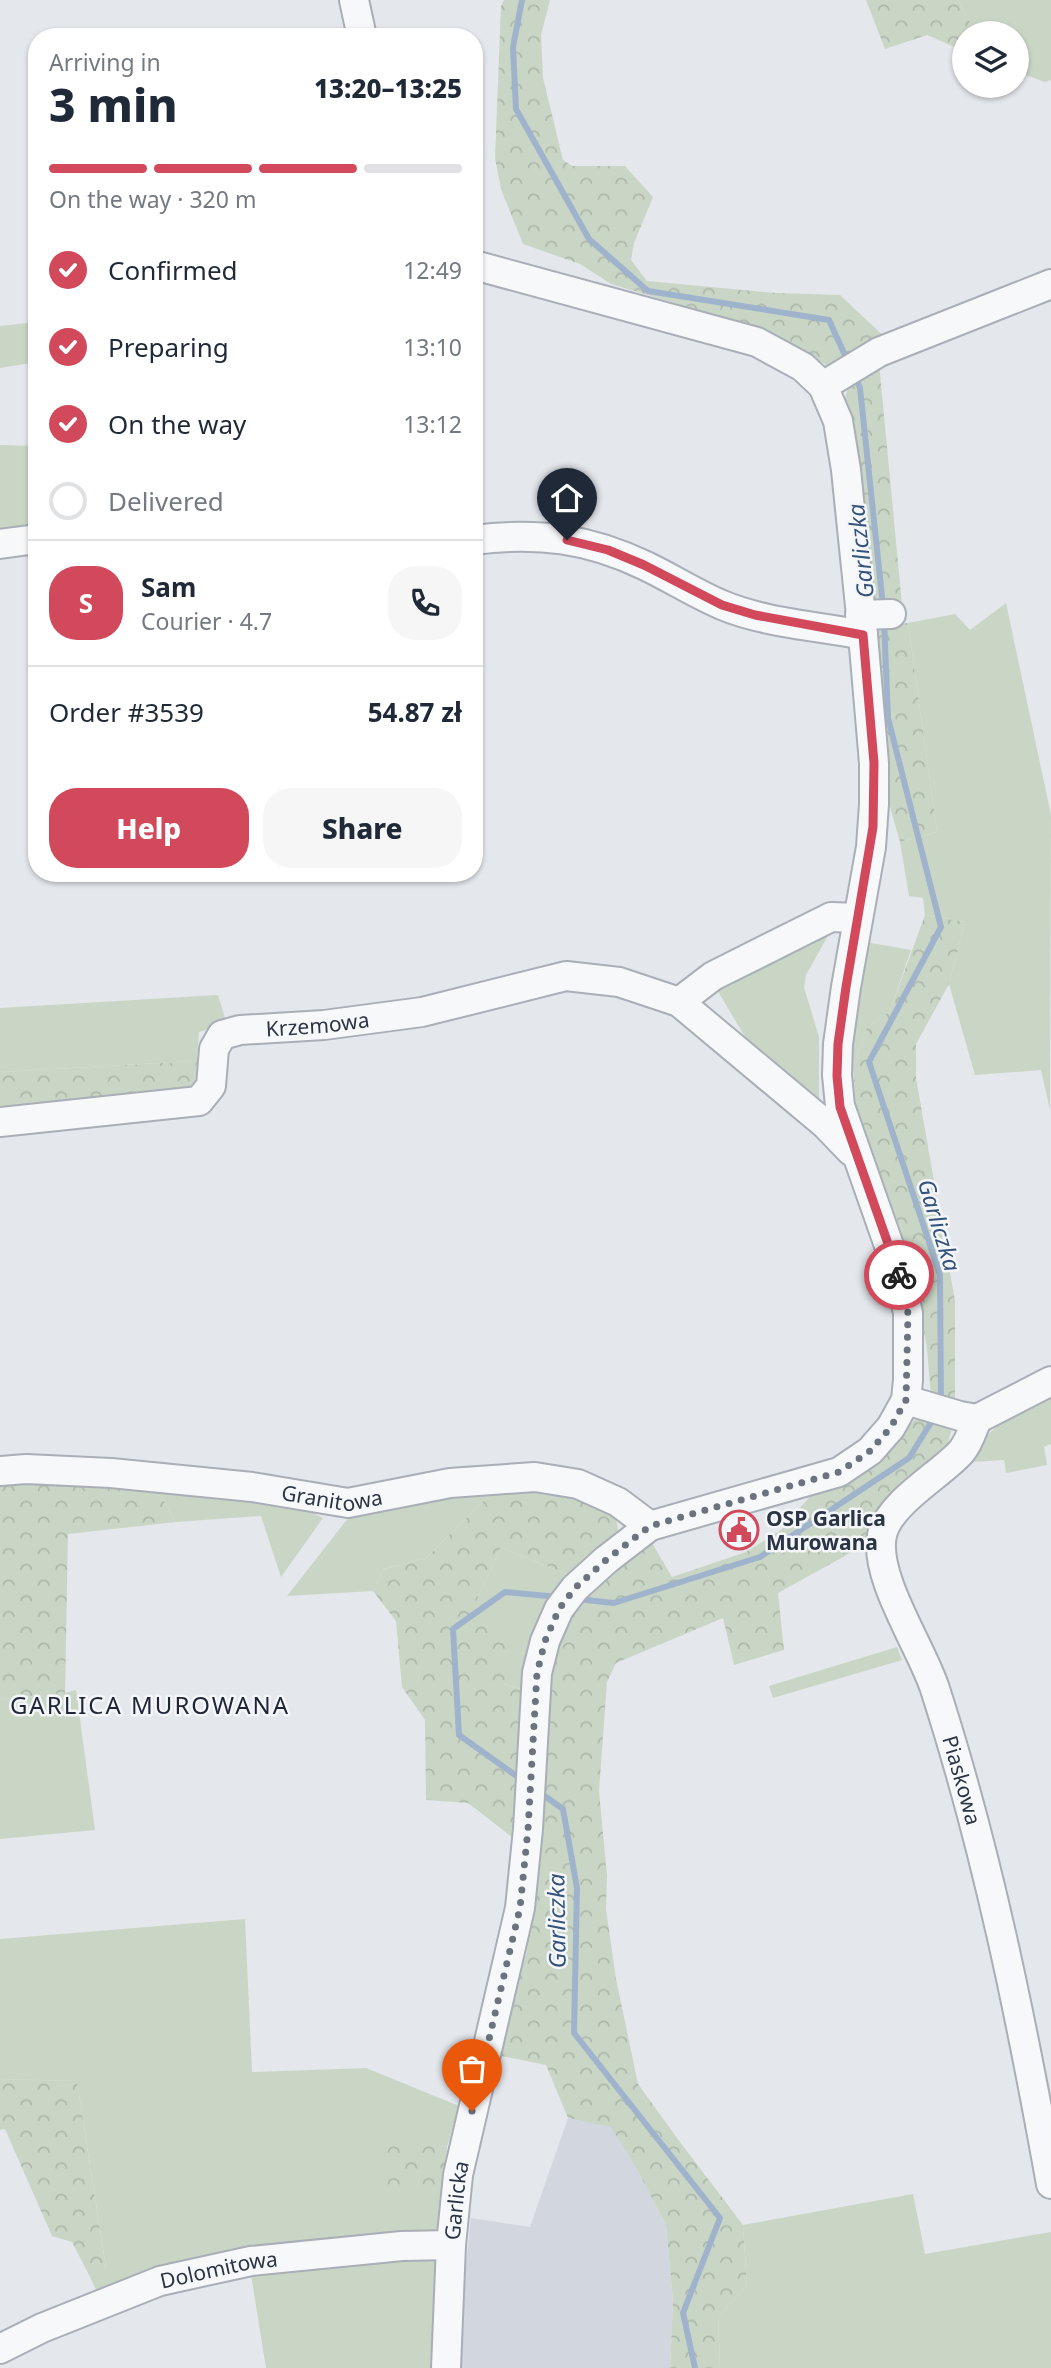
<!DOCTYPE html>
<html lang="en">
<head>
<meta charset="utf-8">
<style>
	:root { --surface:#fff; --page:#f6f6f7; --text:#1f2937; --muted:#747a83; --line:#e0e1e3; --accent:#d1495b }
	body { margin:0; font-family:"Noto Sans",sans-serif; background:var(--page); color:var(--text); height:100vh; display:flex; flex-direction:column; font-size:26px; white-space:nowrap }
	* { box-sizing:border-box; margin:0 }
	p { font-size:23px; color:var(--muted) }
	.icon { flex:none; width:38px; height:38px; fill:none; stroke:currentColor; stroke-width:2; stroke-linecap:round; stroke-linejoin:round }
	.map { position:relative; flex:1; overflow:hidden }
	.details { position:absolute; left:28px; top:28px; width:455px; height:854px; display:flex; flex-direction:column; background:var(--surface); border-radius:28px; box-shadow:0 2px 5px #0004 }
	.details>* { flex:none }
	.buttons { position:absolute; left:952px; top:21px; display:grid; gap:14px }
	.buttons a { display:grid; place-items:center; width:77px; height:77px; border-radius:50%; background:var(--surface); box-shadow:0 2px 5px #0004; font-size:35px }
	.pin { position:absolute; display:grid; place-items:center; width:60px; height:60px; color:#fff; margin:-72px -30px; border-radius:50% 50% 50% 0; rotate:-45deg; box-shadow:0 0 7px #0007 }
	.pin .icon { rotate:45deg }
	.courier { position:absolute; display:grid; place-items:center; width:70px; height:70px; margin:-35px; border:5px solid #d1495b; border-radius:50%; background:#fff; color:#222; box-shadow:0 2px 9px #0007 }
	.head em { font-style:normal; font-weight:800 }
	.head div { display:flex; flex-direction:column-reverse }
	.head { display:flex; align-items:center; justify-content:space-between; height:119px; padding:0 21px }
	h1 { font-size:46px; font-weight:800; line-height:52px }
	.bar { display:grid; grid-template-columns:repeat(4,1fr); gap:10px 7px; align-content:center; height:84px; padding:0 21px }
	.bar i { height:9px; border-radius:5px; background:var(--line) }
	.bar .selected { background:var(--accent) }
	.bar p { grid-column:span 4 }
	.line { display:flex; align-items:center; gap:18px; padding:0 21px; border-top:2px solid var(--line) }
	.line div { flex:1 }
	.round { display:grid; place-items:center; flex:none; width:74px; height:74px; border-radius:28px; background:var(--page) }
	ol { padding:0 21px; list-style:none }
	li { display:flex; align-items:center; gap:21px; height:77px }
	li p { margin-inline-start:auto }
	li .icon { padding:7px; border-radius:50%; background:var(--accent); color:#fff; stroke-width:4 }
	li:last-child { color:var(--muted) }
	li i { width:38px; height:38px; border:4px solid var(--line); border-radius:50% }
	.cta { display:flex; gap:14px; margin-top:auto; padding:14px 21px }
	.cta a { flex:1; height:80px; border-radius:28px; background:var(--accent); color:#fff; font-size:28px; font-weight:800; line-height:80px; text-align:center }
	.cta a+a { background:var(--page); color:var(--text) }
	.map>svg:first-child { display:block }
	.built { fill:#d2d6de }
	.green { fill:#c9d6c5 }
	.forest { fill:url(#forest-crowns); fill-rule:evenodd }
	.lines { fill:none; stroke-linecap:round; stroke-linejoin:round }
	.stream { stroke:#9fb4cc; stroke-width:6 }
	.minor-casing { stroke:#a9aeb7; stroke-width:32 }
	.minor { stroke:#f7f8fa; stroke-width:28 }
	.done { stroke:#6c737f; stroke-width:7; stroke-dasharray:0 12.6 }
	.route { stroke:#d1495b; stroke-width:9 }
	.labels { text-anchor:middle; dominant-baseline:central; stroke-width:5; stroke-linejoin:round; paint-order:stroke }
	.street-label { font-size:21px; fill:#2b3445; stroke:#f4f6f9 }
	.poi-label { font-size:21px; font-weight:bold; fill:#2b3445; stroke:#f4f6f9; text-anchor:start }
	.water-label { font-size:23px; font-style:italic; fill:#34527a; stroke:#f4f6f9 }
	.quarter-label { font-size:24px; letter-spacing:2px; fill:#1d2536; stroke:#f4f6f9 }
</style>
</head>
<body>
<div class="map">
<svg width="1051" height="2368" viewBox="0 0 1051 2368">
	<defs>
		<pattern id="forest-crowns" width="20" height="18" patternUnits="userSpaceOnUse" patternTransform="scale(1.75)"><rect width="20" height="18" fill="#c9d6c5"/><path d="M2 6a3 3 0 1 1 6 0M12 15a3 3 0 1 1 6 0" fill="none" stroke="#adb8ab"/></pattern>
	</defs>
	<rect width="100%" height="100%" fill="#e4e7ec"/>
	<path class="built" d="M568,2118L611,2126L639,2173L666,2225L673,2301L670,2368H455L471,2218L530,2227Z"/>
	<path class="green" d="M958,0H1051V80L1045,82L1017,72V33H976Z
		M37,322V362L0,368V326Z
		M0,445L37,446V533L0,539Z
		M1006,603L1051,815L1050,1110L1041,1070L975,1075L949,984L965,922L925,915L923,898L909,896L900,842L937,832L908,623L955,614L970,630Z
		M830,932L806,975L804,987L819,1037V1111L754,1052L716,988Z
		M866,942L911,950L890,1011L866,1029L853,1067V1022Z
		M218,995L227,1024L199,1032L197,1061L0,1072V1008Z
		M1051,1391V1444L1044,1447L1047,1465L1006,1473L1004,1460L957,1463L1018,1407Z
		M501,1484L426,1558L384,1569L373,1591L287,1596L349,1517Z
		M155,1485L293,1503L323,1518L281,1577L261,1516L176,1522Z
		M501,1547L566,1574L534,1639L524,1690L504,1684L473,1608Z
		M897,1647L902,1660L773,1698L769,1686Z
		M76,1690L95,1830L0,1839V1699L65,1693Z
		M245,1919L252,2072L366,2068L459,2106L447,2147L376,2140L444,2196L438,2238L99,2296L89,2275L106,2268L77,2081L0,2079V1939Z
		M913,2194L925,2254L1051,2232V2368H720L718,2316L747,2286L743,2225Z
		M437,2251L430,2368H266L250,2268Z"/>
	<path class="forest" d="M504,0H550L541,35L543,78L563,160L572,166H625L653,197L634,243L631,260L647,281L776,293L840,295L888,340L833,369L767,331L611,284L580,264L523,244L501,189L495,158L501,6Z
		M866,0H958L976,33H964V51L927,35L885,49Z
		M879,363L902,605H871L844,401L849,385Z
		M908,623L937,832L900,842L886,793L871,625Z
		M925,915L965,922L949,984L916,1044V1078L955,1301V1399L931,1397L927,1348L912,1275L901,1231L856,1108L853,1067L866,1029L890,1011Z
		M197,1061L194,1092L0,1112V1072Z
		M919,1415L954,1422L948,1442L886,1500L870,1542L778,1593L784,1650L734,1665L723,1618L616,1663L607,1682L599,1791L607,1876L606,1909L616,1979L638,2084L677,2138L743,2225L747,2286L718,2316L720,2368H670L673,2301L666,2225L639,2173L611,2127L568,2118L546,2065L497,2055L527,1951L536,1852L521,1844L468,1803L426,1800L425,1720L402,1687L396,1621L373,1591L384,1569L426,1558L501,1484L579,1492L614,1507L624,1562L652,1543L672,1577L746,1552L781,1530L813,1493L887,1449ZM501,1547L566,1574L534,1639L523,1690L504,1684L510,1639L473,1608Z
		M0,1480L155,1485L176,1522L68,1534L65,1693L0,1699Z
		M0,2079L77,2081L106,2269L89,2275L72,2242L52,2236L5,2129L0,2130Z
		M376,2139L447,2147L444,2196L388,2190Z"/>
	<g class="lines">
		<path class="stream" d="M522,0L513,47L516,109L589,239L648,291L829,320L848,362
			M854,375L860,388L883,606
			M884,620L888,718L941,927L869,1062L940,1275L941,1404
			M576,1599L614,1603L760,1557L909,1458L935,1416
			M522,1780L459,1735L453,1629L505,1592L558,1597
			M539,1792L563,1809L577,1888L574,2033L720,2218L683,2313L695,2368"/>
		<defs>
			<g id="minor">
				<path d="M354,0L362,37"/>
				<path d="M823,386L879,352L1051,284"/>
				<path d="M474,540C537,532 588,538 646,566C671,578 696,594 722,605C765,623 817,626 863,635"/>
				<path d="M0,544L37,539"/>
				<path d="M860,615L891,614"/>
				<path d="M679,1002L713,976L831,917L858,918"/>
				<path id="s1" d="M0,1122L199,1101L211,1086L214,1049L222,1035L240,1030L324,1025L422,1012L566,976L619,982L679,1002L825,1124L851,1151"/>
				<path d="M906,1400L960,1416L977,1419L1051,1381"/>
				<path id="s2" d="M977,1419C973,1429 969,1443 961,1452C939,1476 889,1503 882,1535C873,1577 922,1648 935,1689C987,1850 1021,2017 1051,2184"/>
				<path id="s3" d="M0,1471L26,1469L111,1473L252,1487L348,1503L450,1483L535,1477L578,1484L618,1502L650,1526"/>
				<path id="s4" d="M0,2349L42,2328L160,2281L251,2261L402,2246L451,2245"/>
				<path id="s5" d="M446,2368L451,2245L458,2175L520,1908L528,1829L537,1673L545,1641L559,1609L575,1588L606,1560L650,1526L839,1472L870,1451L891,1427L906,1400L908,1380V1313L899,1274L840,1106L837,1075L838,1044L846,987L871,847L874,804V763L863,635L846,470L838,421L823,386L803,367L757,342L474,265"/>
			</g>
		</defs>
		<use href="#minor" class="minor-casing"/>
		<use href="#minor" class="minor"/>
	</g>
	<g class="lines">
		<path class="done" d="M472,2111L520,1908L528,1829L537,1673L545,1641L559,1609L575,1588L606,1560L650,1526L839,1472L870,1451L891,1427L906,1400L908,1313L899,1275"/>
		<path class="route" d="M567,540L608,550L644,565L722,605L755,615L863,635L874,763L873,827L846,987L838,1044L837,1076L840,1107L899,1275"/>
	</g>
	<defs>
		<symbol id="civic-ring" viewBox="-11 -11 22 22"><circle r="9.5" fill="#f4f6f9" stroke="#d1495b" stroke-width="1.5"/><path d="M-.6-6.5H3V-4.5H.6V-3L4-1V1h2V6H-6V1h2V-1L-.6-3ZM-1.2 2.5V6h2.4V2.5Z" fill="#d1495b"/></symbol>
	</defs>
	<g fill-rule="evenodd">
		<use href="#civic-ring" x="717" y="1508" width="44" height="44"/>
	</g>
	<g class="labels">
		<g class="street-label">
			<text stroke="none"><textPath href="#s1" startOffset="369">Krzemowa</textPath></text>
			<text stroke="none"><textPath href="#s3" startOffset="334">Granitowa</textPath></text>
			<text stroke="none"><textPath href="#s2" startOffset="413">Piaskowa</textPath></text>
			<text stroke="none"><textPath href="#s5" startOffset="168">Garlicka</textPath></text>
			<text stroke="none"><textPath href="#s4" startOffset="234">Dolomitowa</textPath></text>
		</g>
		<g class="poi-label">
			<text x="766" y="1518">OSP Garlica<tspan x="766" dy="24">Murowana</tspan></text>
		</g>
		<g class="water-label">
			<text transform="translate(860 551) rotate(-96)">Garliczka</text>
			<text transform="translate(940 1225) rotate(73)">Garliczka</text>
			<text transform="translate(556 1921) rotate(-91)">Garliczka</text>
		</g>
		<g class="quarter-label">
			<text x="150" y="1704">GARLICA MUROWANA</text>
		</g>
	</g>
</svg>
<div class="buttons">
<a><svg class="icon" aria-label="layers" viewBox="0 0 24 24"><path d="M12 4l9 5-9 5-9-5zM3 14l9 5 9-5"/></svg></a>
</div>
<div class="pin" style="left:472px;top:2111px;background:#ea580c"><svg class="icon" aria-label="bag" viewBox="0 0 24 24"><path d="M5 8h14l-1 12H6zM9 8a3 3 0 0 1 6 0"/></svg></div>
<div class="pin" style="left:567px;top:540px;background:#1f2937"><svg class="icon" aria-label="home" viewBox="0 0 24 24"><path d="M3 11l9-7 9 7M6 9v11h12V9"/></svg></div>
<div class="courier" style="left:899px;top:1275px"><svg class="icon" aria-label="bike" viewBox="0 0 24 24"><circle cx="6" cy="16" r="4"/><circle cx="18" cy="16" r="4"/><path d="M6 16l4-8h5l3 8M10 8l3 8H6M13 5h3"/></svg></div>
<section class="details">
<div class="head"><div><h1>3 min</h1><p>Arriving in</p></div><em>13:20–13:25</em></div>
<div class="bar"><i class="selected"></i><i class="selected"></i><i class="selected"></i><i></i><p>On the way · 320 m</p></div>
<ol>
<li><svg class="icon" aria-label="check" viewBox="0 0 24 24"><path d="M5 12l5 5 9-10"/></svg>Confirmed<p>12:49</p></li>
<li><svg class="icon" aria-label="check" viewBox="0 0 24 24"><path d="M5 12l5 5 9-10"/></svg>Preparing<p>13:10</p></li>
<li><svg class="icon" aria-label="check" viewBox="0 0 24 24"><path d="M5 12l5 5 9-10"/></svg>On the way<p>13:12</p></li>
<li><i></i>Delivered</li>
</ol>
<div class="line" style="height:126px"><b class="round" style="background:var(--accent);color:#fff">S</b><div><b>Sam</b><p>Courier · 4.7</p></div><a class="round"><svg class="icon" aria-label="phone" viewBox="0 0 24 24"><path d="M5 4h4l2 5-3 2q2 4 5 5l2-3 5 2v4C11 20 4 13 5 4z"/></svg></a></div>
<div class="line" style="height:91px"><div>Order #3539</div><b>54.87 zł</b></div>
<div class="cta"><a>Help</a><a>Share</a></div>
</section>
</div>
</body>
</html>
